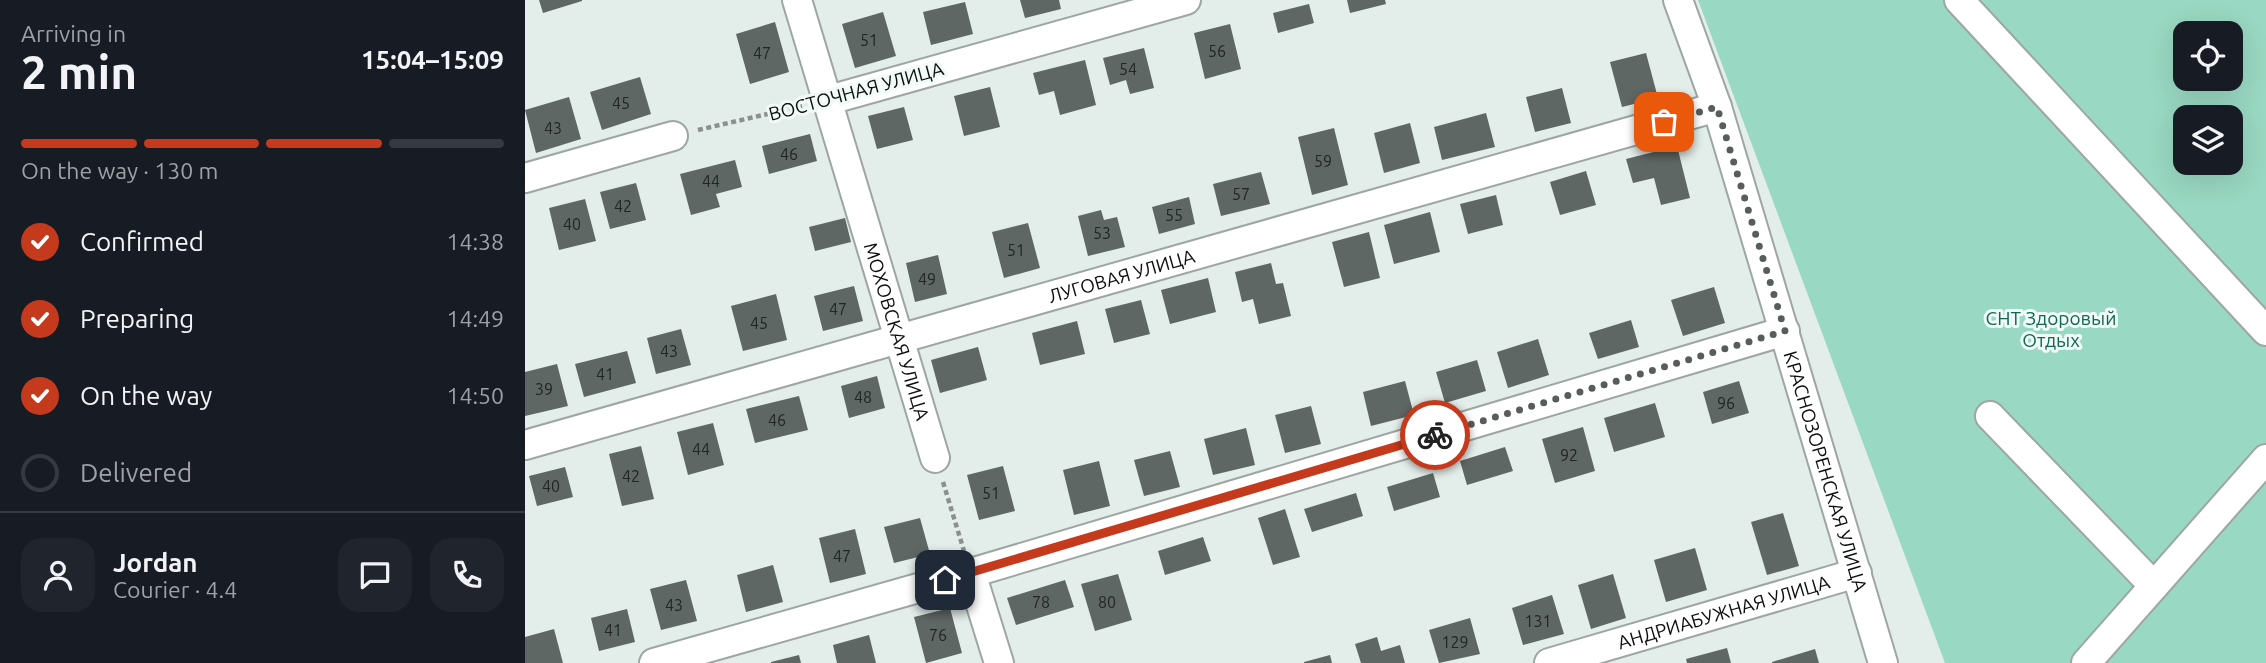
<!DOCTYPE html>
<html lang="en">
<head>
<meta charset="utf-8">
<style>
	:root { --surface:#171b24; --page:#20242c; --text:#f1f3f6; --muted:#9ea1a6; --line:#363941; --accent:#c53a1c }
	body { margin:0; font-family:Ubuntu,sans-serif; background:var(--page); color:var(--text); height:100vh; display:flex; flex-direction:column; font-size:26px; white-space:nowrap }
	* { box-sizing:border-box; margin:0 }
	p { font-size:23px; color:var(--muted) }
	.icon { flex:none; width:38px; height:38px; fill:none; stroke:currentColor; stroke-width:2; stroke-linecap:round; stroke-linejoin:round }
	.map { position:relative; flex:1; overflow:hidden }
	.side { display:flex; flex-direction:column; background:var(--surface); width:525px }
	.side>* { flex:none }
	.tools { position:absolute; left:1648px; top:21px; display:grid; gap:14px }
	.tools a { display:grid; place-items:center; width:70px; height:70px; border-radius:14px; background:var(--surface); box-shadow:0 7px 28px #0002; font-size:35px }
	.pin { position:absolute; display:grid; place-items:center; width:60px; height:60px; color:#fff; margin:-30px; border-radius:14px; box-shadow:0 4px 10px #0006 }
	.courier { position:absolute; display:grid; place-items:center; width:70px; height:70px; margin:-35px; border:5px solid #c53a1c; border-radius:50%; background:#fff; color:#222; box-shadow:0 2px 9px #0007 }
	.overview em { font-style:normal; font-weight:600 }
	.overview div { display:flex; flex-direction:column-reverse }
	.overview { display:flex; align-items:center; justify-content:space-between; height:119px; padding:0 21px }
	h1 { font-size:46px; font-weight:600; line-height:52px }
	.bar { display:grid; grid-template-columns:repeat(4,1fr); gap:10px 7px; align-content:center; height:84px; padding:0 21px }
	.bar i { height:9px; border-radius:5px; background:var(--line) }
	.bar .on { background:var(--accent) }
	.bar p { grid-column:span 4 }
	.line { display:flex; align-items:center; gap:18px; padding:0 21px; border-top:2px solid var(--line) }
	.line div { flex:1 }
	.round { display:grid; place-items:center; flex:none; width:74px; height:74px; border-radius:21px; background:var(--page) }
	ol { padding:0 21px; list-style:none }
	li { display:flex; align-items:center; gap:21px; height:77px }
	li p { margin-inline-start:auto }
	li .icon { padding:7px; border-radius:50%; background:var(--accent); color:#fff; stroke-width:4 }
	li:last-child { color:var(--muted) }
	li i { width:38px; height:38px; border:4px solid var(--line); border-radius:50% }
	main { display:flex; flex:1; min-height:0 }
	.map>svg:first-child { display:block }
	.green { fill:#99d8c2; fill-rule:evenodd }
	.building { fill:#5f6764 }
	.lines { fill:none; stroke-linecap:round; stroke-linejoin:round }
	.minor-casing { stroke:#9da6a3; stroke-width:32 }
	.path { stroke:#89908d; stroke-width:4.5; stroke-dasharray:5 3.5; stroke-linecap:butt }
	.minor { stroke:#fff; stroke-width:28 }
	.done { stroke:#575d5b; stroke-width:7; stroke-dasharray:0 12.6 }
	.route { stroke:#c53a1c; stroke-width:9 }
	.labels { text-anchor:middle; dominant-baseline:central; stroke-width:6; stroke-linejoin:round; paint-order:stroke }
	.number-label { font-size:16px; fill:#212524 }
	.street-label { font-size:19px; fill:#0c0f0e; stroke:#f0faf6 }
	.park-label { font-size:19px; fill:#156751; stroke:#f0faf6 }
</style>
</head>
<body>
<main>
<section class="side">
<div class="overview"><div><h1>2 min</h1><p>Arriving in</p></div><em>15:04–15:09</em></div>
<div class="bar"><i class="on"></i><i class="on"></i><i class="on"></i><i></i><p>On the way · 130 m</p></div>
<ol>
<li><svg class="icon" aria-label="check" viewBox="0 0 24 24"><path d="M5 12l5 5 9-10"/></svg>Confirmed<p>14:38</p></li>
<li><svg class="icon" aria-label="check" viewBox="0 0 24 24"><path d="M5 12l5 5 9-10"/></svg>Preparing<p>14:49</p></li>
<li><svg class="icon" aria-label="check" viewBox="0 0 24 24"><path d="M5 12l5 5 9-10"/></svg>On the way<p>14:50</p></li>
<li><i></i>Delivered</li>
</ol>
<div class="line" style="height:126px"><a class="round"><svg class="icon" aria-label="person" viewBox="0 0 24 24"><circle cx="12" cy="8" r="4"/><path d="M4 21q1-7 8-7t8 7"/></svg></a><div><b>Jordan</b><p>Courier · 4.4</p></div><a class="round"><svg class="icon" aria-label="chat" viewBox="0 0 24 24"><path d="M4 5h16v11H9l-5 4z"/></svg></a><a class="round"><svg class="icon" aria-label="phone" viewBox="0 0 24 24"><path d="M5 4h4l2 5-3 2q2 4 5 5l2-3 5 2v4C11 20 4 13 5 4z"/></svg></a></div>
</section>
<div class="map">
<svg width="1741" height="663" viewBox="0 0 1741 663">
	<rect width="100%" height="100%" fill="#e3ede9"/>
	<path class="green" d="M1173,0H1741V663H1420ZM1661,33H1706V79H1661ZM1661,117H1706V163H1661Z"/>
	<path class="building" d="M14,0H57V1L18,13Z
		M495,0H534L536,9L500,18Z
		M822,0H860L861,4L825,13Z
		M440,2L448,34L406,45L398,12Z
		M784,4L789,23L753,33L748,13Z
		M358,12L371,56L330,68L317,24Z
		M250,22L264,72L225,84L211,34Z
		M705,24L716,69L680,79L669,33Z
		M619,48L629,88L605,94L601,80L585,85L578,58Z
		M1121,53L1133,98L1097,107L1085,62Z
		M560,60L571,105L535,115L529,91L514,95L508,73Z
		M115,77L126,114L77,130L65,92Z
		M465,87L475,127L439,136L429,96Z
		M1037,88L1046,123L1010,132L1001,97Z
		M44,97L56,139L11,153L0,110Z
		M379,107L388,140L352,149L343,116Z
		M961,113L970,147L917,160L909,127Z
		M885,123L895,163L859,173L849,133Z
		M809,128L823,185L787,195L773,137Z
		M285,134L292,161L244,174L237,146Z
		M1152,146L1165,198L1136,205L1129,178L1108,183L1101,159Z
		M210,160L217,187L191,194L195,207L166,215L155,174Z
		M1061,171L1071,205L1035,215L1025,182Z
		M736,172L745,204L696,216L688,184Z
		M111,183L121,220L85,229L75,192Z
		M971,195L978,225L943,234L935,204Z
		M664,197L670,224L634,234L627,207Z
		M60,199L71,241L34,250L24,208Z
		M576,210L579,220L592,217L600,247L563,256L553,216Z
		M905,212L915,252L869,264L859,225Z
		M320,218L326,242L290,251L284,227Z
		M503,223L515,268L479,278L467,232Z
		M844,232L855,278L819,287L807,242Z
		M413,255L422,294L390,302L381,263Z
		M746,263L751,284L758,283L766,316L734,324L728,299L717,302L710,272Z
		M683,278L691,312L645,324L636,290Z
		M329,286L338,321L298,331L289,296Z
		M1189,287L1200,323L1158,336L1146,300Z
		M251,294L262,340L218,351L206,306Z
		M616,300L625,334L589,343L580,309Z
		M1106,320L1114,347L1073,359L1064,333Z
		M552,321L560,354L515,365L507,333Z
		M156,329L166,365L131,374L122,338Z
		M1013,339L1024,375L983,388L972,352Z
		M453,347L462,380L415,393L406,360Z
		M102,351L111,383L59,397L50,364Z
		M952,360L961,391L920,403L911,372Z
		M32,364L43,406L0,416V372Z
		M352,376L360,408L324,418L316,386Z
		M880,381L889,415L846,426L838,392Z
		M1214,381L1224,413L1187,424L1178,392Z
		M274,396L283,430L230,443L221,409Z
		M1130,403L1140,437L1089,452L1079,418Z
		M786,406L796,444L760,453L750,415Z
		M188,423L199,465L163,475L152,432Z
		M1058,427L1070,471L1030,483L1017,439Z
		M721,428L730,465L688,475L679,439Z
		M116,446L129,499L97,506L84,454Z
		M980,447L988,471L942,485L935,461Z
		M645,451L655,487L619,496L609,460Z
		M574,461L585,506L549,515L538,470Z
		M478,466L490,511L454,520L442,475Z
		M40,467L48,497L12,506L4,476Z
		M908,473L915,497L869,511L862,487Z
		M831,493L838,516L787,532L779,509Z
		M760,509L775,557L748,565L733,518Z
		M1258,513L1274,566L1242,575L1226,522Z
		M395,518L405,554L369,563L359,527Z
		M330,529L341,574L305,583L294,538Z
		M678,537L686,561L640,575L633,551Z
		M1170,548L1182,590L1141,602L1129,560Z
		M248,565L258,602L221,612L212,575Z
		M593,574L607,620L570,631L556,584Z
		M1088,574L1101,618L1066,629L1053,585Z
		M161,580L172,621L136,630L125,589Z
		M540,580L549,607L491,625L482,598Z
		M1027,595L1039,634L998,645L987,608Z
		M425,608L437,653L401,663L389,617Z
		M102,609L110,642L74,651L66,618Z
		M945,618L955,654L914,663L904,630Z
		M29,629L38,663H0V637Z
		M344,635L351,663H312L308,645Z
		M852,637L856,651L875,645L880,663H836L830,644Z
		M1202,648L1206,663H1162L1161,659Z
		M1290,649L1294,663H1247V662Z
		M274,655L276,663H246V662Z
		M805,655L807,663H779V662Z"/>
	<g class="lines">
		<defs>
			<g id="minor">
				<path id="s1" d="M272,0L410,458"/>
				<path id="s2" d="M1153,0L1192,107L1358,663"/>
				<path d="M1434,0L1741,331"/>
				<path d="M304,100L661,0"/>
				<path d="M0,178L148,136"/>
				<path d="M1465,416L1629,586"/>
				<path id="s3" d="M0,445L1192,107"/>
				<path d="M446,573L474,663"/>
				<path d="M129,663L446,573L1260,331"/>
				<path id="s4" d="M1024,663L1332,573"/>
				<path d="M1561,663L1741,459"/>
			</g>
		</defs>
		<use href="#minor" class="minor-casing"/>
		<path class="path" d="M173,130L277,106
			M418,482L439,551"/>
		<use href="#minor" class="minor"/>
	</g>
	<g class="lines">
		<path class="done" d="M910,435L1260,331L1192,107L1139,122"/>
		<path class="route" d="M420,580L910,435"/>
	</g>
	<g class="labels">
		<g class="number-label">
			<text x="344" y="40">51</text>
			<text x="692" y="51">56</text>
			<text x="237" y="53">47</text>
			<text x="603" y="69">54</text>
			<text x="96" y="103">45</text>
			<text x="28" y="128">43</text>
			<text x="264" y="154">46</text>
			<text x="798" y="161">59</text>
			<text x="186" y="181">44</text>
			<text x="716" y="194">57</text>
			<text x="98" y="206">42</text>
			<text x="649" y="215">55</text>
			<text x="47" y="224">40</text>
			<text x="577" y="233">53</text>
			<text x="491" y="250">51</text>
			<text x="402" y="279">49</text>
			<text x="313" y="309">47</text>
			<text x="234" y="323">45</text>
			<text x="144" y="351">43</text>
			<text x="80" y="374">41</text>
			<text x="19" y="389">39</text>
			<text x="338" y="397">48</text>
			<text x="1201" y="403">96</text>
			<text x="252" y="420">46</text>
			<text x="176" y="449">44</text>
			<text x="1044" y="455">92</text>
			<text x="106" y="476">42</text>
			<text x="26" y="486">40</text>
			<text x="466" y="493">51</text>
			<text x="317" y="556">47</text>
			<text x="516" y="602">78</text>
			<text x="582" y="602">80</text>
			<text x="149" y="605">43</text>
			<text x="1013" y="621">131</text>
			<text x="88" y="630">41</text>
			<text x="413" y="635">76</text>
			<text x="930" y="642">129</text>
		</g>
		<g class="street-label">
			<text transform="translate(331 91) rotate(-15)">ВОСТОЧНАЯ УЛИЦА</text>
			<text stroke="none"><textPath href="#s3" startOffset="620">ЛУГОВАЯ УЛИЦА</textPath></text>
			<text stroke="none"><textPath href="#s1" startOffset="346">МОХОВСКАЯ УЛИЦА</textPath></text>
			<text stroke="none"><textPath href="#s2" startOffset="494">КРАСНОЗОРЕНСКАЯ УЛИЦА</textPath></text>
			<text stroke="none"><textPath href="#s4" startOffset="182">АНДРИАБУЖНАЯ УЛИЦА</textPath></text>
		</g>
		<g class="park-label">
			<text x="1526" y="318">СНТ Здоровый<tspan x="1526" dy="22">Отдых</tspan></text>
		</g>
	</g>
</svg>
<div class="tools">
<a><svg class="icon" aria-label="locate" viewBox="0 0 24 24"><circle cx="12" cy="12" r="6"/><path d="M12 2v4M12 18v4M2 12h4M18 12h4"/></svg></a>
<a><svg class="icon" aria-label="layers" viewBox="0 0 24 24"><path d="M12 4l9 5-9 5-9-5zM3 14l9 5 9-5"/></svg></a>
</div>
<div class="pin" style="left:1139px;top:122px;background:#ea580c"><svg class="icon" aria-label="bag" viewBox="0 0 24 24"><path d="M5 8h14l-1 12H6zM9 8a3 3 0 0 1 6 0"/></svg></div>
<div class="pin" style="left:420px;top:580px;background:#1f2937"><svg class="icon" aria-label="home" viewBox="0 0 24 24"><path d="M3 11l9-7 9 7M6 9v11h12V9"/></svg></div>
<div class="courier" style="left:910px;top:435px"><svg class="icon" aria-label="bike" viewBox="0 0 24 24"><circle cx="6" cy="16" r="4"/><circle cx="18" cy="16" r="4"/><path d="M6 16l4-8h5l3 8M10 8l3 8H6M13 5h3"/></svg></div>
</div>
</main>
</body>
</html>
